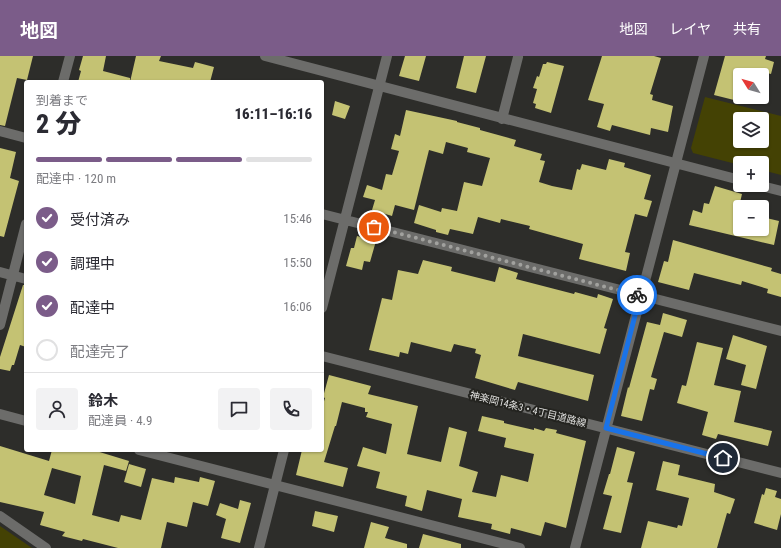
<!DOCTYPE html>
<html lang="ja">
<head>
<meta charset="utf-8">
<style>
	:root { --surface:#fff; --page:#f2f2f3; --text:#2b2b33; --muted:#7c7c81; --line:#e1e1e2; --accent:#7b5c89 }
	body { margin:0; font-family:"Roboto Condensed","Noto Sans JP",sans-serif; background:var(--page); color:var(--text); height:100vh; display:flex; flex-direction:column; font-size:15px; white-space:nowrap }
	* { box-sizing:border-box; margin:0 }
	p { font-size:13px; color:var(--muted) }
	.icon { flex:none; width:22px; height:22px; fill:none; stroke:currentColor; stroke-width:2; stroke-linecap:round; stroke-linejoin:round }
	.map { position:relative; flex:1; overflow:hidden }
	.details { position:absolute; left:24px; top:24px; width:300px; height:372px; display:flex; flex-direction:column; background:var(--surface); border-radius:4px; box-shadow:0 1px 3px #0004 }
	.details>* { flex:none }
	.needle { width:26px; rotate:307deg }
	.buttons { position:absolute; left:733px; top:12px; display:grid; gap:8px }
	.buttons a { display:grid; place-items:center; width:36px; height:36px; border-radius:4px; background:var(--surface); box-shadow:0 1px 3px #0004; font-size:20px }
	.pin { position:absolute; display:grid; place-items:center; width:34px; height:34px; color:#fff; margin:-17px; border:2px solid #fff; border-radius:50%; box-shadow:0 1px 4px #0007 }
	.courier { position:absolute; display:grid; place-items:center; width:40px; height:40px; margin:-20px; border:3px solid #1a73e8; border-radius:50%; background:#fff; color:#222; box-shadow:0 1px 5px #0007 }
	.overview em { font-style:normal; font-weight:800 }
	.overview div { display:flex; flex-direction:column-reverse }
	.overview { display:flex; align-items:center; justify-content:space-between; height:68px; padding:0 12px }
	h1 { font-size:26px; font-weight:800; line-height:30px }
	.bar { display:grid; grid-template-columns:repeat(4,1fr); gap:6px 4px; align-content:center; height:48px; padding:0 12px }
	.bar i { height:5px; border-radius:3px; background:var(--line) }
	.bar .current { background:var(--accent) }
	.bar p { grid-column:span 4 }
	.line { display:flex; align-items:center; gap:10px; padding:0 12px; border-top:1px solid var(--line) }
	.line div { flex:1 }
	.round { display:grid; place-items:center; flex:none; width:42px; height:42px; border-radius:4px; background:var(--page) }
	ol { padding:0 12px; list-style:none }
	li { display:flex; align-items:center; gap:12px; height:44px }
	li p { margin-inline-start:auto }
	li .icon { padding:4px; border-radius:50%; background:var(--accent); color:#fff; stroke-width:4 }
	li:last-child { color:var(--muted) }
	li i { width:22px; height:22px; border:2px solid var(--line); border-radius:50% }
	header { display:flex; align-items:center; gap:24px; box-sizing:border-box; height:56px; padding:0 20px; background:var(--accent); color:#fff }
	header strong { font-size:19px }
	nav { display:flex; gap:22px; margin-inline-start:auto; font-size:14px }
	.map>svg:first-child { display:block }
	.green { fill:#444204; fill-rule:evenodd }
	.building { fill:#c4c273; fill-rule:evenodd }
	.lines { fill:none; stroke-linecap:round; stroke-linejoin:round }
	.minor { stroke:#6c6c6a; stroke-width:10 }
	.done { stroke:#a1a19e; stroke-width:4; stroke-dasharray:0 7.2 }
	.route { stroke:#1a73e8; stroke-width:5 }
	.labels { text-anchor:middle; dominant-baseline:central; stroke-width:4; stroke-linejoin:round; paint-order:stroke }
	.street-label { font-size:10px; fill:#dfdfdd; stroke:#242420 }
</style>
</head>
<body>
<header>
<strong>地図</strong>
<nav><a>地図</a><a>レイヤ</a><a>共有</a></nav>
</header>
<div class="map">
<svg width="781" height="492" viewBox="0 0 781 492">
	<rect width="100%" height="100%" fill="#2d2d2a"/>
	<path class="green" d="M705,41L781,60V119L762,114V107H740V109L693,97L691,92ZM740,63H762V85H740Z
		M0,470L32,492H0Z"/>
	<path class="building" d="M0,0H33L27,24L17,22L5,70L0,69Z
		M83,0H106L103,15L130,22V26H78L81,15L79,14Z
		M136,0H161L159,5L193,12L195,6L214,11L210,26H130Z
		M405,0H426L419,25L399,20Z
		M464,0H486L476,37L456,32Z
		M602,0H654L661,2L650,38L653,39L652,44L673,50L668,76L651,72L650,79L612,69L610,75L597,71L604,48L588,44Z
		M725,0H766L765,3L774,6L771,18L759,15L757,19H740V41H752L750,48L714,39Z
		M547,6L564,10L551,57L535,52L536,48L533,47L537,33L533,32L537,20L539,21L543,8H546Z
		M335,45L350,50L345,63L332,59Z
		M406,54L457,65V66L480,72V74L516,84L514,90L542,98L540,104L545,105L539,126L552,130L572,134L577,113L580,114L582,108L606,114L609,103L625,107L624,111L651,119L644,143L652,145L647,161L635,158L625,196L630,197L626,215L579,203L583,188L529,173L530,170L501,163L500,167L478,161L473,178L450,173L448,179L436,176V174L414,167L419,149L441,156L442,152L457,155L464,126L482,130L490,102L467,96L468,92L446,86L443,98L429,94L414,154L395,149L392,160L372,154L375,144L363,141L367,129L382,134L386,118L392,119L399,95L391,93L395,78L400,80Z
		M0,92L16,96L10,122L19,125L4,181L0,180Z
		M715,130L742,138L738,155L740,156V173H762V161L779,165L774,189L689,169L693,154L702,157L704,147L709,148Z
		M357,180L376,185L370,206L364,205L362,214L346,210L351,192H354Z
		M673,184L772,212L771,215L781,218V241L767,237L768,233L742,225L741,229L694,217L689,234L658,226L664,205L668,206Z
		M423,204L452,211L451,215L495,226L499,211L518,217L516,223L574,238L575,236L597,242L598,238L613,243L604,272L607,273L600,298L523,278L518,300L594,319L588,345L518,326L515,334L475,322L481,299L475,297L476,293L454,288L451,296L411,286L408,298L400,296L399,301L369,294L382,242L392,244L398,214L418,218Z
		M23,229H26V291L20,289L14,309H12L10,315L0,313V301Z
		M663,257L687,264L682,281L664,276L651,321L657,323L654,334L650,333L642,365L621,360L628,331L629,332L647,266L660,269Z
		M733,279L767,290L756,333L741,329L746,309L726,303Z
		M697,286L723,292L714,329L741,335L734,366L772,375L768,390L718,378L716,383L702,379L708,356L677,347L682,329L686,330Z
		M329,319L371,330L368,338L418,350L407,398L441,406L449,371L467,376L459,410L478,416L472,436L496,441L501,419L528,426L534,398L504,391L506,382L478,375L482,360L504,365V367L534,374V372L544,375L546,372L557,374L556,377L586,385L566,472L545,466L541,480L511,472L510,478L491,473L492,468L458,461L462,443L427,434L422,455L405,450L407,440L376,432L380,416L357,410L363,391L386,398L392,368L366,361L368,356H365V352L342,346L336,370H335L324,406L348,412L343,431L296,419L302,394H322V352L325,342L323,341Z
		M0,390L49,405L52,394H93L129,405L126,415L104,409L92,459L119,466L121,459L141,464L152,422L174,427L175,421L199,426L200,421L215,425L208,450L193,446L187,471L167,466L161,492H118L83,483L82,485L62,480L65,476L40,469L44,456L0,446ZM52,412L81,420L75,448L44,439Z
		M617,391L635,396L627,426L633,427L621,477L603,473L612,440L603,438L609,418H610Z
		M663,405L680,409L678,419L715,428L714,436L735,443L730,458L727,457L717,492H641L648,465L677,472L678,469L682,470L689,442L656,434Z
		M129,408L146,413L141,431L124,426Z
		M766,432L777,435L775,441L781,443V458L777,474L754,467L762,438L764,439Z
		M240,444L251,447L240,487L221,482L226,463L216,459L220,447L238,453Z
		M315,455L338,460L334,476L312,470Z
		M371,466L389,471L385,482L407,488V492H364Z
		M423,478L461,488V492H419Z"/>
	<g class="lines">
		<path class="minor" d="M265,0L740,124
			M63,26L70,0
			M502,63L518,1
			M0,75L26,82
			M758,129L781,135
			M322,158L781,275
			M0,216L26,223
			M322,252L387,0
			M0,269L26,168
			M322,300L781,417
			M0,358L26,365
			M139,394L520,492
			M0,460L46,492
			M259,492L284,394
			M575,492L704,0"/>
	</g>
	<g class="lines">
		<path class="done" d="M374,171L637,239"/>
		<path class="route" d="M637,239L640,240L606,372L723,402"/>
	</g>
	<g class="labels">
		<g class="street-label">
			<text transform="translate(528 353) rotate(14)">神楽岡14条3・4丁目道路線</text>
		</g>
	</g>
</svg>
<div class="buttons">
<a><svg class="needle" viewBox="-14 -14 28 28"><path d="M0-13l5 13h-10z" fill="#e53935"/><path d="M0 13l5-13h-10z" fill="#7c7c81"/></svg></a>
<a><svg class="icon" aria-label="layers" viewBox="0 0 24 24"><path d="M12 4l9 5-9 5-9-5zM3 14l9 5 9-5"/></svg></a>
<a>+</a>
<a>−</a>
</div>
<div class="pin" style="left:374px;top:171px;background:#ea580c"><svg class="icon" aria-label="bag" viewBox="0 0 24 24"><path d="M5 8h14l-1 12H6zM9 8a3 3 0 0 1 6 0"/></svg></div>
<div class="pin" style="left:723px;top:402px;background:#1f2937"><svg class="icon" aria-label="home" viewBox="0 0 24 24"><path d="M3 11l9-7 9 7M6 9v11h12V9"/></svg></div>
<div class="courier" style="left:637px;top:239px"><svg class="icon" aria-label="bike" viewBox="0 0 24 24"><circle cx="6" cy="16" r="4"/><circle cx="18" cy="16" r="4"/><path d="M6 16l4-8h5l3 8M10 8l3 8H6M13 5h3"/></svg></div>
<section class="details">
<div class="overview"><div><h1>2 分</h1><p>到着まで</p></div><em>16:11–16:16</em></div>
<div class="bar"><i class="current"></i><i class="current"></i><i class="current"></i><i></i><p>配達中 · 120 m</p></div>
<ol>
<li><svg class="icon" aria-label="check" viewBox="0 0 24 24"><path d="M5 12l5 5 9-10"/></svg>受付済み<p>15:46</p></li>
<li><svg class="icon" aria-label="check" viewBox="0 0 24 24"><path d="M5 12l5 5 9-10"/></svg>調理中<p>15:50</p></li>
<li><svg class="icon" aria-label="check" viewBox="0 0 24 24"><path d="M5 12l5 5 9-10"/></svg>配達中<p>16:06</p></li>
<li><i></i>配達完了</li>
</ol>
<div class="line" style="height:72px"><a class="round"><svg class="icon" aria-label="person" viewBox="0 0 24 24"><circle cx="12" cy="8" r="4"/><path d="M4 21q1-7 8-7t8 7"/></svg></a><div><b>鈴木</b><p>配達員 · 4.9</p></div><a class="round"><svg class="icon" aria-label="chat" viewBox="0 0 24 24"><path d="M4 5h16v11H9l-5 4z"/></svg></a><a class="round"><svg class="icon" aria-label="phone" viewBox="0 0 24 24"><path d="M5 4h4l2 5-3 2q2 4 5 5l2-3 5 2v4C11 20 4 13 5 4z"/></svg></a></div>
</section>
</div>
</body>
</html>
